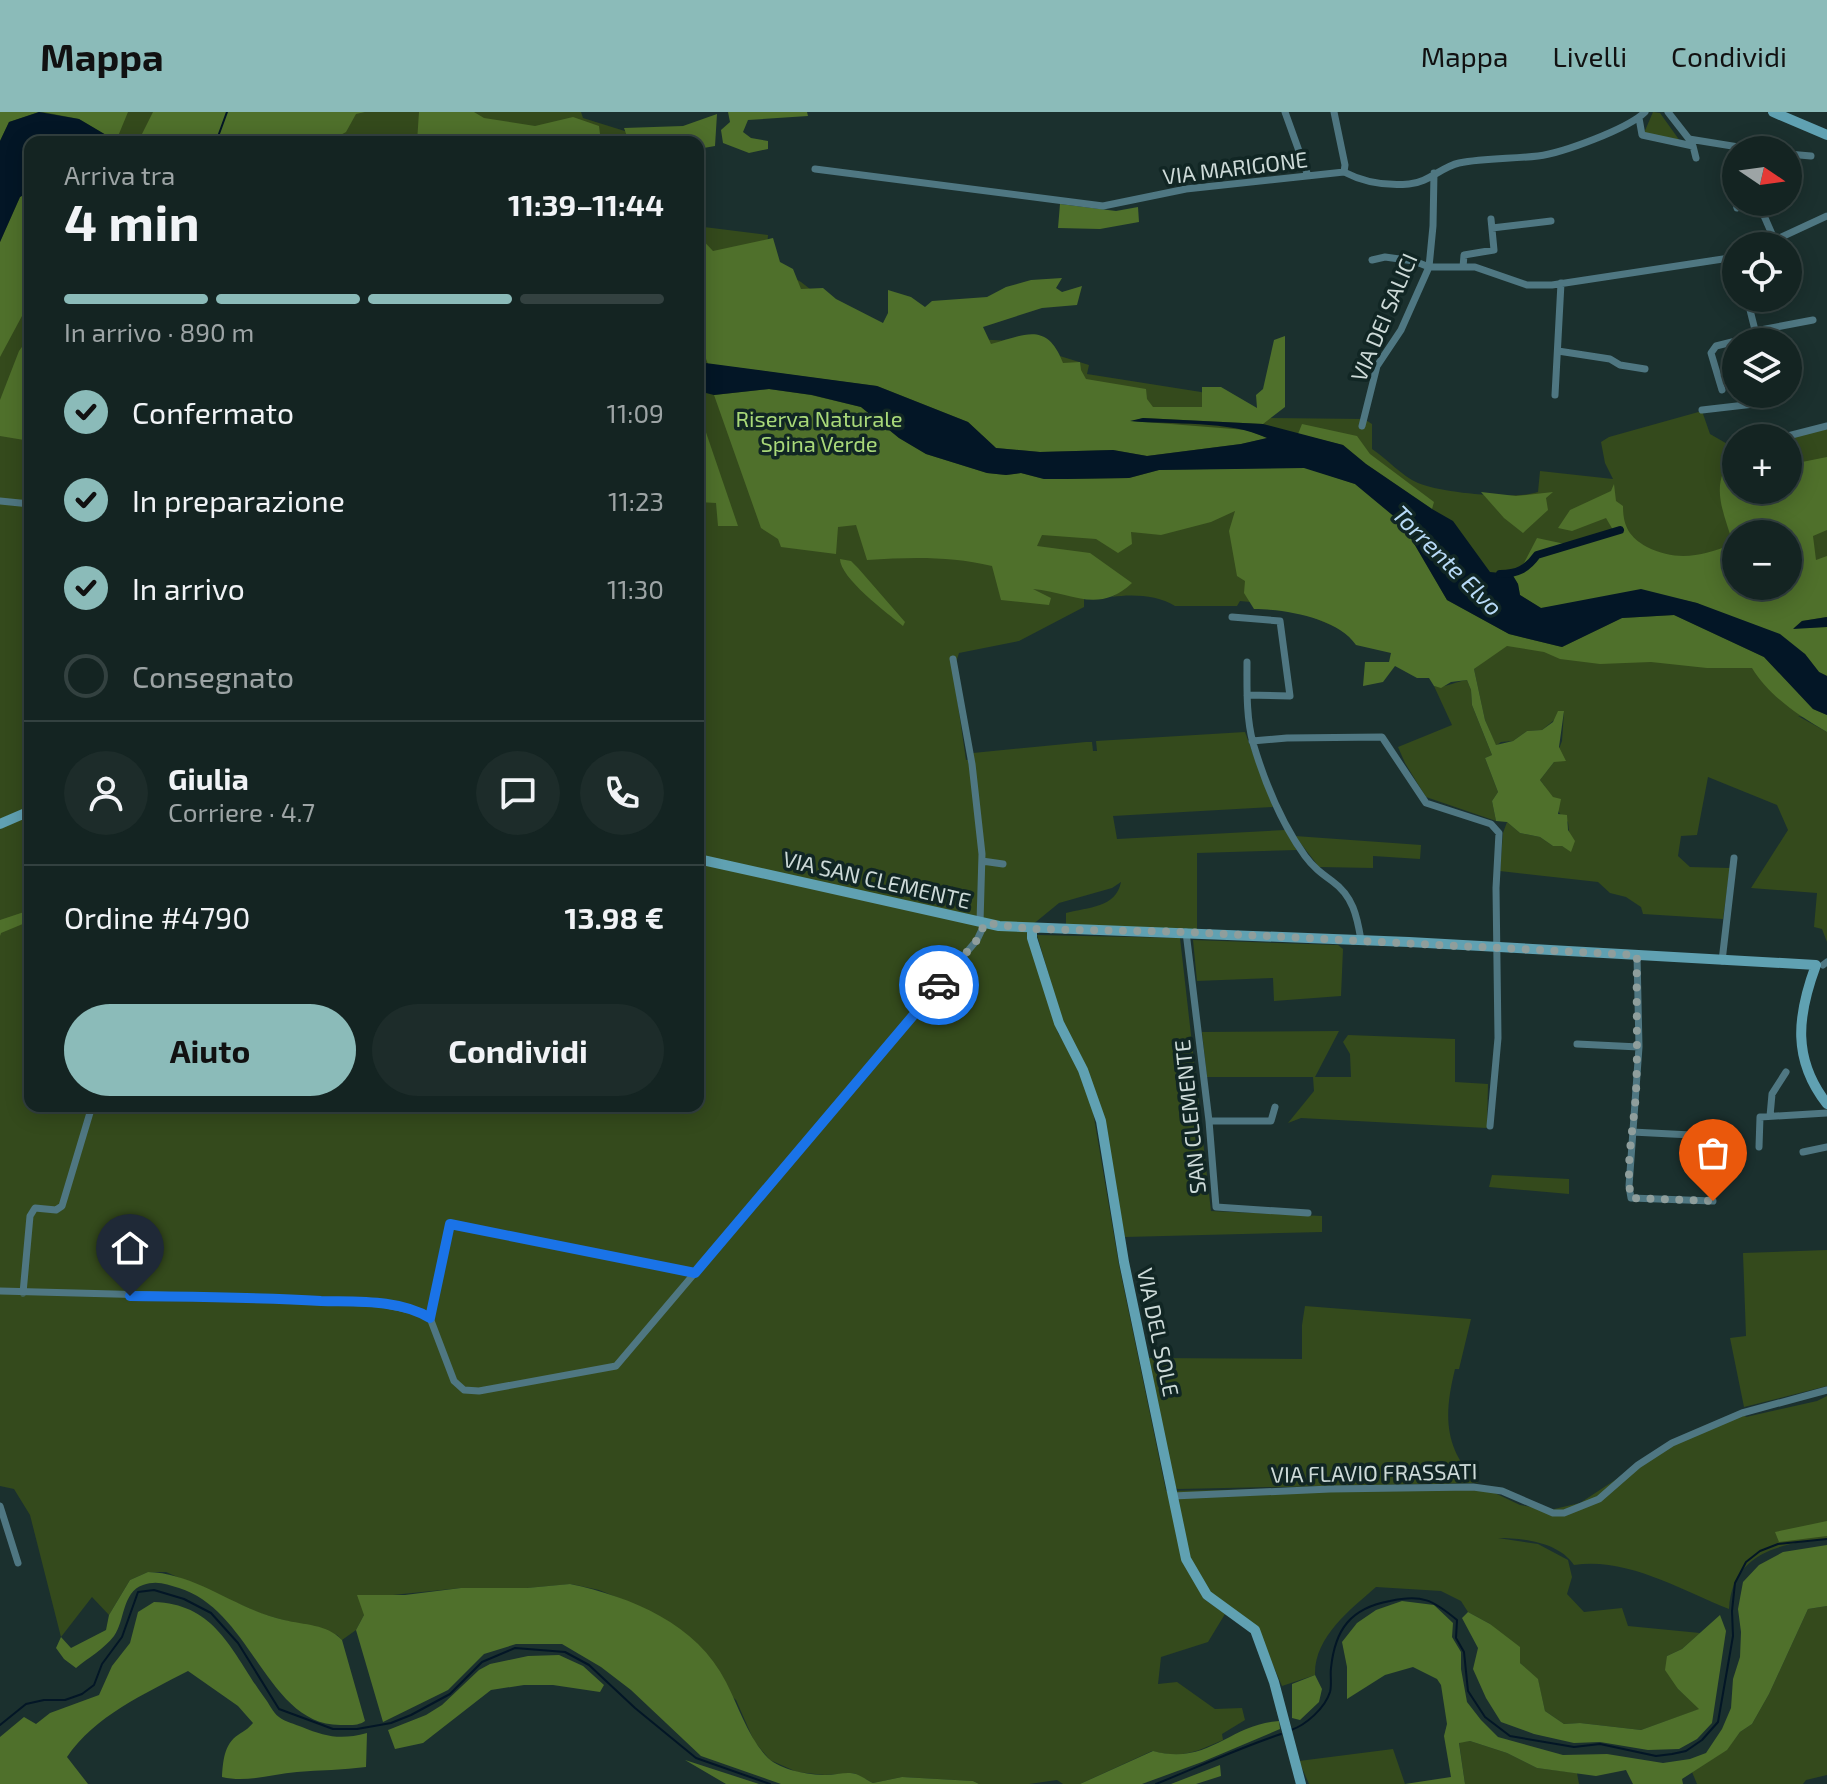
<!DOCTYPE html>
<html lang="it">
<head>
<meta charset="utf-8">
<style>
	:root { --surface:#142422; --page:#1d2c2a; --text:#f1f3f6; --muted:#9da4a5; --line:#334140; --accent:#8bbbb9 }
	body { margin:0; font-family:"Exo 2",sans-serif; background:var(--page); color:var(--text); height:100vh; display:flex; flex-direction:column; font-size:30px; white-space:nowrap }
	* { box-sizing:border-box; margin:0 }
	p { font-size:26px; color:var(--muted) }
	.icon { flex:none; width:44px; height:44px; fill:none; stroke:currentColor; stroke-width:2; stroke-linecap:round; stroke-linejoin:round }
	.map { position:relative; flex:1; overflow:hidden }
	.side { position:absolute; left:24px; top:24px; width:680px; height:976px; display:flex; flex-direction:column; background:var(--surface); border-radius:16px; box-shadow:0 4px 20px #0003,0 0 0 2px var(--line) }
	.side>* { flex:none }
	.needle { width:52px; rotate:103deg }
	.buttons { position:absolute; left:1722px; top:24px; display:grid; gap:16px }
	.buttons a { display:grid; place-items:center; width:80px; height:80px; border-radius:50%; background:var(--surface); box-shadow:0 4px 20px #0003,0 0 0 2px var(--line); font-size:40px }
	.pin { position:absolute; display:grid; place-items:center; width:68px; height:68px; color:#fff; margin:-82px -34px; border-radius:50% 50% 50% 0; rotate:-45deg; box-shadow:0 0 8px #0007 }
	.pin .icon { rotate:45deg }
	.courier { position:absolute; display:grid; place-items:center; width:80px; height:80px; margin:-40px; border:6px solid #1a73e8; border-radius:50%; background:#fff; color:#222; box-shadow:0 2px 10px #0007 }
	.headline em { font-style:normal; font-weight:700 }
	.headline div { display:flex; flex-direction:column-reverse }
	.headline { display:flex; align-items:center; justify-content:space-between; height:136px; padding:0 40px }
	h1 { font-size:52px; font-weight:700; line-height:60px }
	.bar { display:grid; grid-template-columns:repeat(4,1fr); gap:12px 8px; align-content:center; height:96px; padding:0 40px }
	.bar i { height:10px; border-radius:6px; background:var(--line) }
	.bar .selected { background:var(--accent) }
	.bar p { grid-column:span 4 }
	.line { display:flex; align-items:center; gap:20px; padding:0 40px; border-top:2px solid var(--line) }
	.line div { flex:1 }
	.round { display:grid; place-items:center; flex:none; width:84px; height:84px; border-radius:42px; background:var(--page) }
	ol { padding:0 40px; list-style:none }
	li { display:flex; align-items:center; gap:24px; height:88px }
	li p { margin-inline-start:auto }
	li .icon { padding:8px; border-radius:50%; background:var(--accent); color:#111; stroke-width:4 }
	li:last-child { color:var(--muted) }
	li i { width:44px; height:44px; border:4px solid var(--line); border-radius:50% }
	.cta { display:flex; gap:16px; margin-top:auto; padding:16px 40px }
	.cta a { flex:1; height:92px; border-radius:48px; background:var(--accent); color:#111; font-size:32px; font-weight:700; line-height:92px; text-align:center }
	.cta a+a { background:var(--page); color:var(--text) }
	header { display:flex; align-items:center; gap:48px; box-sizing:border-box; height:112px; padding:0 40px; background:var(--accent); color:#111 }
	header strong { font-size:38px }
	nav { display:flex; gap:44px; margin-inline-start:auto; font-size:28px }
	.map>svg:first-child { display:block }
	.green { fill:#344a1c; fill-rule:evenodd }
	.forest { fill:#4f702b; fill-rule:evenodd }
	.water { fill:#031626 }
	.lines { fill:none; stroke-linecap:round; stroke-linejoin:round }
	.stream { stroke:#031626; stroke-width:2 }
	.canal { stroke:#031626; stroke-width:8 }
	.street { stroke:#4f7782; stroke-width:7 }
	.secondary { stroke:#60a1b2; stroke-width:10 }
	.done { stroke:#8f9e9c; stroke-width:8; stroke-dasharray:0 14.4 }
	.route { stroke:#1a73e8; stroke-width:10 }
	.labels { text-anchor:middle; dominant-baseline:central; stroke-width:7; stroke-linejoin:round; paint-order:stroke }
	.street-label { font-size:22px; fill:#cddad8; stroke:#112624 }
	.park-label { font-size:22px; fill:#a9d979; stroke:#112624 }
	.water-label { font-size:24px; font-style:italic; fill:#b8daf7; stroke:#112624 }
</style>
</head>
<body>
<header>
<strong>Mappa</strong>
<nav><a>Mappa</a><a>Livelli</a><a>Condividi</a></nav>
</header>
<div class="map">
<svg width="1827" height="1672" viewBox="0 0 1827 1672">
	<rect width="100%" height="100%" fill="#1b302e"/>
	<path class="green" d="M0,0H581L583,6L660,30H30V994H698V94H704V115L768,123L766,150L801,170L832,194L877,211L975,227L1011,229L1089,253L1087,262L1201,280L1263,306L1364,307L1372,312V337C1387,347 1402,364 1418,371C1442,381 1514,388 1538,380L1540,359L1613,367L1605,351L1601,330L1609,325L1702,299L1710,322L1736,337V378H1788V326L1827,317V609L1798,604L1827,620V830L1822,817L1814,815L1817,781L1751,776L1788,718L1777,693L1708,665L1697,723L1681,724L1678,744L1690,755L1730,756L1723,807L1643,802L1641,795L1626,785L1610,781L1598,770L1500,759L1503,721L1507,710L1520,721L1540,725L1553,734H1562L1571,739L1568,710C1554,699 1552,682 1540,668L1554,650L1562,629L1564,600L1542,618L1527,619L1513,629L1501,630L1496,634L1485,608L1474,557L1496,540L1404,536L1340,517L1284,493L1240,489L1237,494H1175C1157,483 1132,482 1112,485L1118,481L1084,478V495L1019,529L959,541L953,559L966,648L974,647L973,641L1086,630H1092L1093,639H1097L1096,629L1245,620L1273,695L1113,704L1117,727L1285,718L1297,738L1197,741V818L1066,813V801C1088,795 1116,796 1121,770L1112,776L1059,791L1026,818L1058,921L1074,946L1090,982L1119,1153L1166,1379L1478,1373L1520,1393L1550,1398L1580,1391L1676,1328L1744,1303L1746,1305L1817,1289L1827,1284V1427C1780,1431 1732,1441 1729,1497C1681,1478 1627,1445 1574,1453C1559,1430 1523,1426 1498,1426L1538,1432L1568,1448L1572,1465L1567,1482L1584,1500L1622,1496L1628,1514L1700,1521L1682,1537L1667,1544L1678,1577L1700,1597L1641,1618L1580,1611L1564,1612L1545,1599L1538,1568L1520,1551L1490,1512L1468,1500L1461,1489L1441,1479L1376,1475C1350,1498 1314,1525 1315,1563L1282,1574L1258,1518L1198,1476L1204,1487L1225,1502L1208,1530L1161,1545L1158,1572L1177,1570L1215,1597L1242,1596L1245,1608L1222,1622L1223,1628C1195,1640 1183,1647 1152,1639L1080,1672H1063L1057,1668L1029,1672H979L973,1669L902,1665L873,1671L854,1661L825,1663L797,1660L770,1648L754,1629L736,1588L626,1489L599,1478L571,1472L527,1476H461L393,1483L364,1503L356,1518L342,1528L337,1523L262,1502L166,1460H148L130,1468L109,1503L92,1485L61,1525L30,1403L14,1377L0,1374ZM1736,422H1788V474H1736Z
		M1653,0L1660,1L1680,29L1644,21Z
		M1467,568L1471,578L1472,593L1492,643L1485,646L1498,680L1492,689L1496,709L1426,685L1405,651L1398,635L1452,613L1434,574C1444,577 1456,569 1467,568Z
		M1295,724L1421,733L1420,747L1373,744V756L1319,755Z
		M1037,823L1180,826L1211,1099L1322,1104V1120L1125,1125L1108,1041L1066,921Z
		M1193,828L1338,833L1343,837L1341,884L1274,889L1273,866L1197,869Z
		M1339,919L1315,965H1351L1350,942L1343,930L1348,923L1455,927V970L1488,972L1487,1016L1301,1006L1288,1011L1314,979L1313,965H1207L1202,920Z
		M1492,1063L1569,1067V1082L1489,1075Z
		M1827,1138V1274L1744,1295L1730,1226L1746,1224L1743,1141Z
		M1305,1194L1471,1207L1459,1257H1455C1444,1302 1443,1336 1478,1371L1178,1377L1173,1375L1148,1246L1302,1247V1213Z
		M1827,1494V1663L1806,1668L1803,1672H1697L1692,1660L1726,1638L1740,1620L1752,1612L1769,1582L1808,1497Z
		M1470,1629L1507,1641L1537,1656L1577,1661L1579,1672H1465L1459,1630Z
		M1393,1637L1405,1672H1309L1299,1649Z"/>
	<path class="forest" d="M0,0H39L9,10L0,29Z
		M43,0H128L116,29L79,7Z
		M153,0H365L356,2L346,20L328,30H138Z
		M419,0H474L484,6L535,14L573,5L599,14L601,30H417Z
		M728,0H807L808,4L748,8L743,20L751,26L768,29V37L749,41L723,31L721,18L730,10Z
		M717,2L715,34L698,37V30H629L624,16L683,14Z
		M30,79V189L0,245V130L20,85Z
		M1060,92L1116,99L1138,95L1139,110L1100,117L1058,116Z
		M698,123L713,139L773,126L780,150L793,157L801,177L823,176L836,187L883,211L888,201V178L911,185L925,195L932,189L987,185L1006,175L1031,168L1062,166L1056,176L1062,180L1082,174L1077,193L1042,196L983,215L991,232C1025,223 1047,209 1063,251L1080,250L1081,258L1086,267L1146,277L1147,287L1153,295H1202V275H1221L1257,296L1256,283L1263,277L1274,228L1285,224V295L1263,312L1143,306L1133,309L1246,318L1268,326L1241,332L1147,344L1113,338L1040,340L996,336L968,310L877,274L708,252L698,226Z
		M30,224V329L0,324V288L19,239Z
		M769,277L811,283L861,295L899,326L926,342L987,361L1006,363L1021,361L1044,367H1067L1129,366L1159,358L1304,355L1355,372L1402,411L1447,488L1509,522L1562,535L1622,506L1674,503L1764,545L1813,597L1827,603V620C1799,604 1769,584 1752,556H1707L1651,550L1600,552L1560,547L1544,540L1507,534L1474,557L1485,608L1496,633L1513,629L1527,619L1542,618L1553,610L1558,599H1564L1559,635L1566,649L1554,650L1540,668L1553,685L1561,687L1558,702L1567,703L1568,718L1575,729L1571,740L1562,734H1553L1540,725L1520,721L1507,710L1496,709L1492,689L1498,680L1485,646L1492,643L1472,593L1471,578L1467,568L1451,570L1441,576L1434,574L1429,566H1417L1395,554L1383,570L1363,574L1365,550H1389L1391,541L1356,533C1338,506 1284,497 1254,497L1244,481L1245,469L1237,464L1229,419L1235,399L1211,410L1161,423L1131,420L1132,432L1118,441L1096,427L1042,423L1037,434L1090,441L1132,471C1098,503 1071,480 1033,477L1051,486L1049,493L1001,488L992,454C950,444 911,445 867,448L856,413L838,415L836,442L781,435L778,427L761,416L714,283Z
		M698,297L738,414H718L716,391L698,390Z
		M1302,312L1357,324L1370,342L1434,390L1432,397L1366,352L1343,333L1298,322Z
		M1736,343V378H1743L1745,387L1760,378H1788V360L1802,350L1827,345V418L1813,424L1816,448L1827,444V505L1802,509L1794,516L1827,515V564L1819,560L1805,542L1697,491L1679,487L1541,496L1520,483L1518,472L1512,462L1524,451L1537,426L1565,432L1613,418L1606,406L1572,419L1558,416L1570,398L1611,379L1614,372L1616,389L1623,394C1623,414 1629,425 1647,435C1677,450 1703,444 1733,432C1724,400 1707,370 1736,343ZM1736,422H1788V474H1736Z
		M1481,380L1516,384L1553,380L1546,386L1548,398L1523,421L1504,406Z
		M840,447L851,449L858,456L905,510L903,514C887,501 840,466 840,447Z
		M30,798V809L1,821L0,824V808Z
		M1827,1409V1424L1779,1430L1775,1420Z
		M1827,1433V1494L1808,1497L1769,1582L1752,1612L1740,1620L1727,1638L1682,1667L1683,1672H1633L1626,1658L1596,1664L1537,1656L1507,1641L1470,1629L1459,1631L1465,1672H1405L1451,1665L1444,1624L1447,1612L1441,1573L1437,1567L1413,1555L1385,1563L1347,1587V1555L1342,1530L1357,1511L1376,1498L1402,1489L1434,1493L1453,1511L1452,1525L1461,1540V1557L1467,1590L1481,1608L1498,1625L1563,1643L1607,1642L1663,1651L1690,1647L1706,1641L1722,1617L1731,1596L1733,1567L1740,1545L1741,1520L1738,1497L1743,1470L1759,1453L1783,1440Z
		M148,1460C196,1461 237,1498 284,1508C304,1513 327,1512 342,1528L365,1609C358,1614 350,1613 342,1613C267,1615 253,1499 179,1476C167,1472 156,1468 143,1473C122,1480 125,1509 114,1524C104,1537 88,1546 76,1556L64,1547L56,1536L61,1525L71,1536L106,1518L109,1503L130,1468Z
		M570,1472C632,1485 697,1512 726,1570C739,1595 748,1626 768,1646C781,1658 808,1663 826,1663C836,1663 847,1659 856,1662C862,1664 868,1669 873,1671L902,1665L973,1669L979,1672H781L701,1644L631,1578L601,1555L562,1532H516L484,1542L448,1578L383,1610L356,1518L364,1503L357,1483H405L461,1476H527Z
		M154,1490C217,1492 232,1541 264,1585C269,1591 273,1601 279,1605C285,1610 295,1612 302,1615C326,1625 341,1628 367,1621L366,1655C343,1658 320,1658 297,1660C271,1662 247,1671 222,1665C223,1650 224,1632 238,1623C244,1619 248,1617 253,1611L238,1594L188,1559C144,1582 95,1604 67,1645L88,1672H0V1625L24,1605L36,1612L50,1601L99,1583L112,1554L130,1531L138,1500Z
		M1468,1500L1490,1512L1520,1535V1551L1538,1567L1545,1599L1564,1612L1580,1611L1641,1618L1699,1597L1678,1577L1665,1558L1667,1544L1682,1537L1720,1503L1726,1519L1712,1611L1697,1627L1679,1637L1648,1638L1600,1630L1574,1631L1534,1622L1501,1610L1486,1586L1473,1557L1478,1536L1462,1506Z
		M559,1543L583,1554L604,1573L600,1580L553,1573H524L491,1578L423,1631L395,1637L388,1618L426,1603L442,1593L479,1558L490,1552L528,1544Z
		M1315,1563L1322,1577L1319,1590L1300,1608L1292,1606V1572Z
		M1279,1609L1280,1617L1202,1650L1142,1672H1080L1153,1639C1209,1654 1229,1612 1279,1609Z
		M685,1648L759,1672H726Z
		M1220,1653L1221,1664L1196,1672H1171Z"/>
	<path class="water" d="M39,0L79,7L118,30H30V79L20,85L0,130V29L9,10Z
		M698,250L877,274L968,310L996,336L1040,340L1113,338L1147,344L1241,332L1267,326C1229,308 1172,313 1130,309L1143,306L1263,312L1343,333L1366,352L1432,397L1453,409L1490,460L1512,462L1518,472L1520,483L1541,496L1641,477L1697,491L1780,522L1805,542L1819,560L1827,564V603L1813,597L1764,545L1674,503L1622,506L1562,535L1509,522L1447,488L1402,411L1355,372L1304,356L1159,358L1129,366L1067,367H1044L1021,361L1006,363L987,361L926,342L899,326L861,295L812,283L769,277L714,283L698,279Z
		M1827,505V515L1793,517L1802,509Z"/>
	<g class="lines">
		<path class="stream" d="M216,30L227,0
			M0,1613L26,1592L44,1588H65L82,1582L94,1573L102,1552L122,1525L138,1480L154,1478L184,1487L211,1501L238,1531L279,1597L333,1617H357L391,1611L411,1603L450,1582L482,1550L515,1536L565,1540L589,1553L635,1596L696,1646L770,1672
			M1291,1618C1306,1613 1325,1596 1330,1580C1332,1573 1330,1563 1331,1556C1335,1517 1351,1496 1390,1489C1422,1482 1433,1488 1457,1508L1456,1526L1464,1540L1468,1579L1485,1605L1510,1624L1574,1635L1600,1632L1656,1644L1672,1642L1686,1639L1702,1628L1718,1610L1733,1524L1732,1499L1735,1471L1746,1450L1760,1439L1778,1432L1827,1427
			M1156,1672C1198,1655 1239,1636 1281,1622"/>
		<path class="canal" d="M1500,462C1517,462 1527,457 1537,443L1620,418"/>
		<path class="street" d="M1285,0L1308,64
			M1334,0L1345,53L1344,60
			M1668,0L1689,27L1757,38
			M1639,6L1642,23L1693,34L1696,46
			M1788,42L1811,44
			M815,57L1103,94L1186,77L1344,60C1365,71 1386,74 1409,72C1428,71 1441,55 1459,51C1485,46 1512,47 1538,44C1562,41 1628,17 1645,0
			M1732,77L1737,96L1754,90
			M1758,90L1775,129
			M1492,116L1551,109
			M1762,134L1827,104
			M1372,148L1385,145L1414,149L1429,155H1475L1527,173H1552L1736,145
			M1463,155L1464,143L1494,138L1491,107
			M1747,186L1758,230
			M1755,219L1813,208
			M1558,239L1610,247L1620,253L1645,257
			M1722,278L1711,241L1716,234L1756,224
			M1555,283L1561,171
			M1702,298L1754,292L1782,285
			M1362,314L1377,254L1401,218L1429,155L1433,114L1434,61
			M1780,326L1827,314
			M1733,337L1736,336
			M0,389L30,392
			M1232,505L1280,509L1290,584L1247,583
			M953,547L972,652L982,742L980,810
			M1247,550C1247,576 1246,605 1253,631C1264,668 1282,712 1305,744C1313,755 1321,761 1332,769C1353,784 1357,804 1361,828
			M1252,629L1287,626L1382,625L1426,691L1491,712L1499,721L1496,776L1498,926L1490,1014
			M982,749L1003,752
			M1186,820L1209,1009L1216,1095L1308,1101
			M1637,843L1639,935L1629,1074L1631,1086L1713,1089
			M1722,849L1734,746
			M1823,853L1827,850
			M1577,932L1639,935
			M1770,1004L1772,982L1786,960
			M1209,1009H1271L1275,995
			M1632,1020L1711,1024
			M1759,1035L1760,1005L1827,1001
			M1803,1040L1827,1035
			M0,1179L268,1186L382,1192L420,1200L430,1206L454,1269L464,1278L479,1279L616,1254L977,828L985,811
			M23,1181L30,1104L35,1096L56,1098L62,1094L92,994
			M430,1206L450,1112L695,1161
			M1173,1384L1330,1377L1473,1375L1502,1379L1553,1401H1564L1599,1387L1638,1353L1672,1331L1742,1301L1827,1278
			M0,1394L18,1451"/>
		<path class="secondary" d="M1773,0L1827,23
			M0,712L30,699
			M698,747L999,814L1409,830L1816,853C1797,904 1792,947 1827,992
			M1032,817V826L1059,911L1083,958L1101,1009L1124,1150L1186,1447L1207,1483L1255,1518L1274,1570L1301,1672"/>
	</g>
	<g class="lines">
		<path class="done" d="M939,873L977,828L985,811L1032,817L1186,820L1637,843C1636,889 1638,934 1636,980C1634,1015 1625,1052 1631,1086L1713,1089"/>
		<path class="route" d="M130,1184C193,1185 257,1185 321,1189C356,1190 399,1187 430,1206L450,1112L695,1161L939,873"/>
	</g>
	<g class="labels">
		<g class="street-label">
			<text transform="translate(1235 55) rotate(-7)">VIA MARIGONE</text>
			<text transform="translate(1383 205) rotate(-67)">VIA DEI SALICI</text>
			<text transform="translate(877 767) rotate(13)">VIA SAN CLEMENTE</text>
			<text transform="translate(1189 1005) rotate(-96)">SAN CLEMENTE</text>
			<text transform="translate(1159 1220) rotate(78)">VIA DEL SOLE</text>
			<text transform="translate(1374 1360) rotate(-1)">VIA FLAVIO FRASSATI</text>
		</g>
		<g class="park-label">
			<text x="819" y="306">Riserva Naturale<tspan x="819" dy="25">Spina Verde</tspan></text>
		</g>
		<g class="water-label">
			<text transform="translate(1448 448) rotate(45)">Torrente Elvo</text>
		</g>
	</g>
</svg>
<div class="buttons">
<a><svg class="needle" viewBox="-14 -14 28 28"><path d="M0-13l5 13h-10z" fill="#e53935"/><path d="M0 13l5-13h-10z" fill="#9da4a5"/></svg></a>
<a><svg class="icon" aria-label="locate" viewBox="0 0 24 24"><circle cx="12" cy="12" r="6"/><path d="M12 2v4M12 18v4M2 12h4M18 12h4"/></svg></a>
<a><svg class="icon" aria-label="layers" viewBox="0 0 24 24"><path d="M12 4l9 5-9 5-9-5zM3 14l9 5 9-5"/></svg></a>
<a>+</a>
<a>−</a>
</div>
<div class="pin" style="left:1713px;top:1089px;background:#ea580c"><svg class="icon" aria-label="bag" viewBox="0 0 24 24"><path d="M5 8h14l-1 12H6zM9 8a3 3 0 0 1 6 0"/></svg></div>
<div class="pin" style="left:130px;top:1184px;background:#1f2937"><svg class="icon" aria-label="home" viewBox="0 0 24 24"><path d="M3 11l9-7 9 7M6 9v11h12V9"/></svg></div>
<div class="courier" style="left:939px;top:873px"><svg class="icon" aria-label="car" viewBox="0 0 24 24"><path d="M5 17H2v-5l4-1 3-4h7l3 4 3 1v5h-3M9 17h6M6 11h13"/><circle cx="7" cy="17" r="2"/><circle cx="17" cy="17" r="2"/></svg></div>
<section class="side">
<div class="headline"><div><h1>4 min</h1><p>Arriva tra</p></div><em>11:39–11:44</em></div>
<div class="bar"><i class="selected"></i><i class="selected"></i><i class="selected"></i><i></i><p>In arrivo · 890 m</p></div>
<ol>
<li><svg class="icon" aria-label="check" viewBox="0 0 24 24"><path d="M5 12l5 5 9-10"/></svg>Confermato<p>11:09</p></li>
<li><svg class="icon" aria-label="check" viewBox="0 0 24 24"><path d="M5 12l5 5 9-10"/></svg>In preparazione<p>11:23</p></li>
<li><svg class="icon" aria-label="check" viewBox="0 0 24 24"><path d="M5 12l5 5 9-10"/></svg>In arrivo<p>11:30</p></li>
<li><i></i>Consegnato</li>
</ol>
<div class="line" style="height:144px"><a class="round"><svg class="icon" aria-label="person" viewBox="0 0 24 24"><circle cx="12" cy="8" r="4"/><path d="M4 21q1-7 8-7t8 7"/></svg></a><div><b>Giulia</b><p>Corriere · 4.7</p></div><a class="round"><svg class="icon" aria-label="chat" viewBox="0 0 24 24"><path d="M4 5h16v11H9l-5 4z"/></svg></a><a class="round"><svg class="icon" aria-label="phone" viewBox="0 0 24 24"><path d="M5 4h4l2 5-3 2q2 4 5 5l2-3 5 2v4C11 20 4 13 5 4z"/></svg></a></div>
<div class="line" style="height:104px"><div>Ordine #4790</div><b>13.98 €</b></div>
<div class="cta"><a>Aiuto</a><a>Condividi</a></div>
</section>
</div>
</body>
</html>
